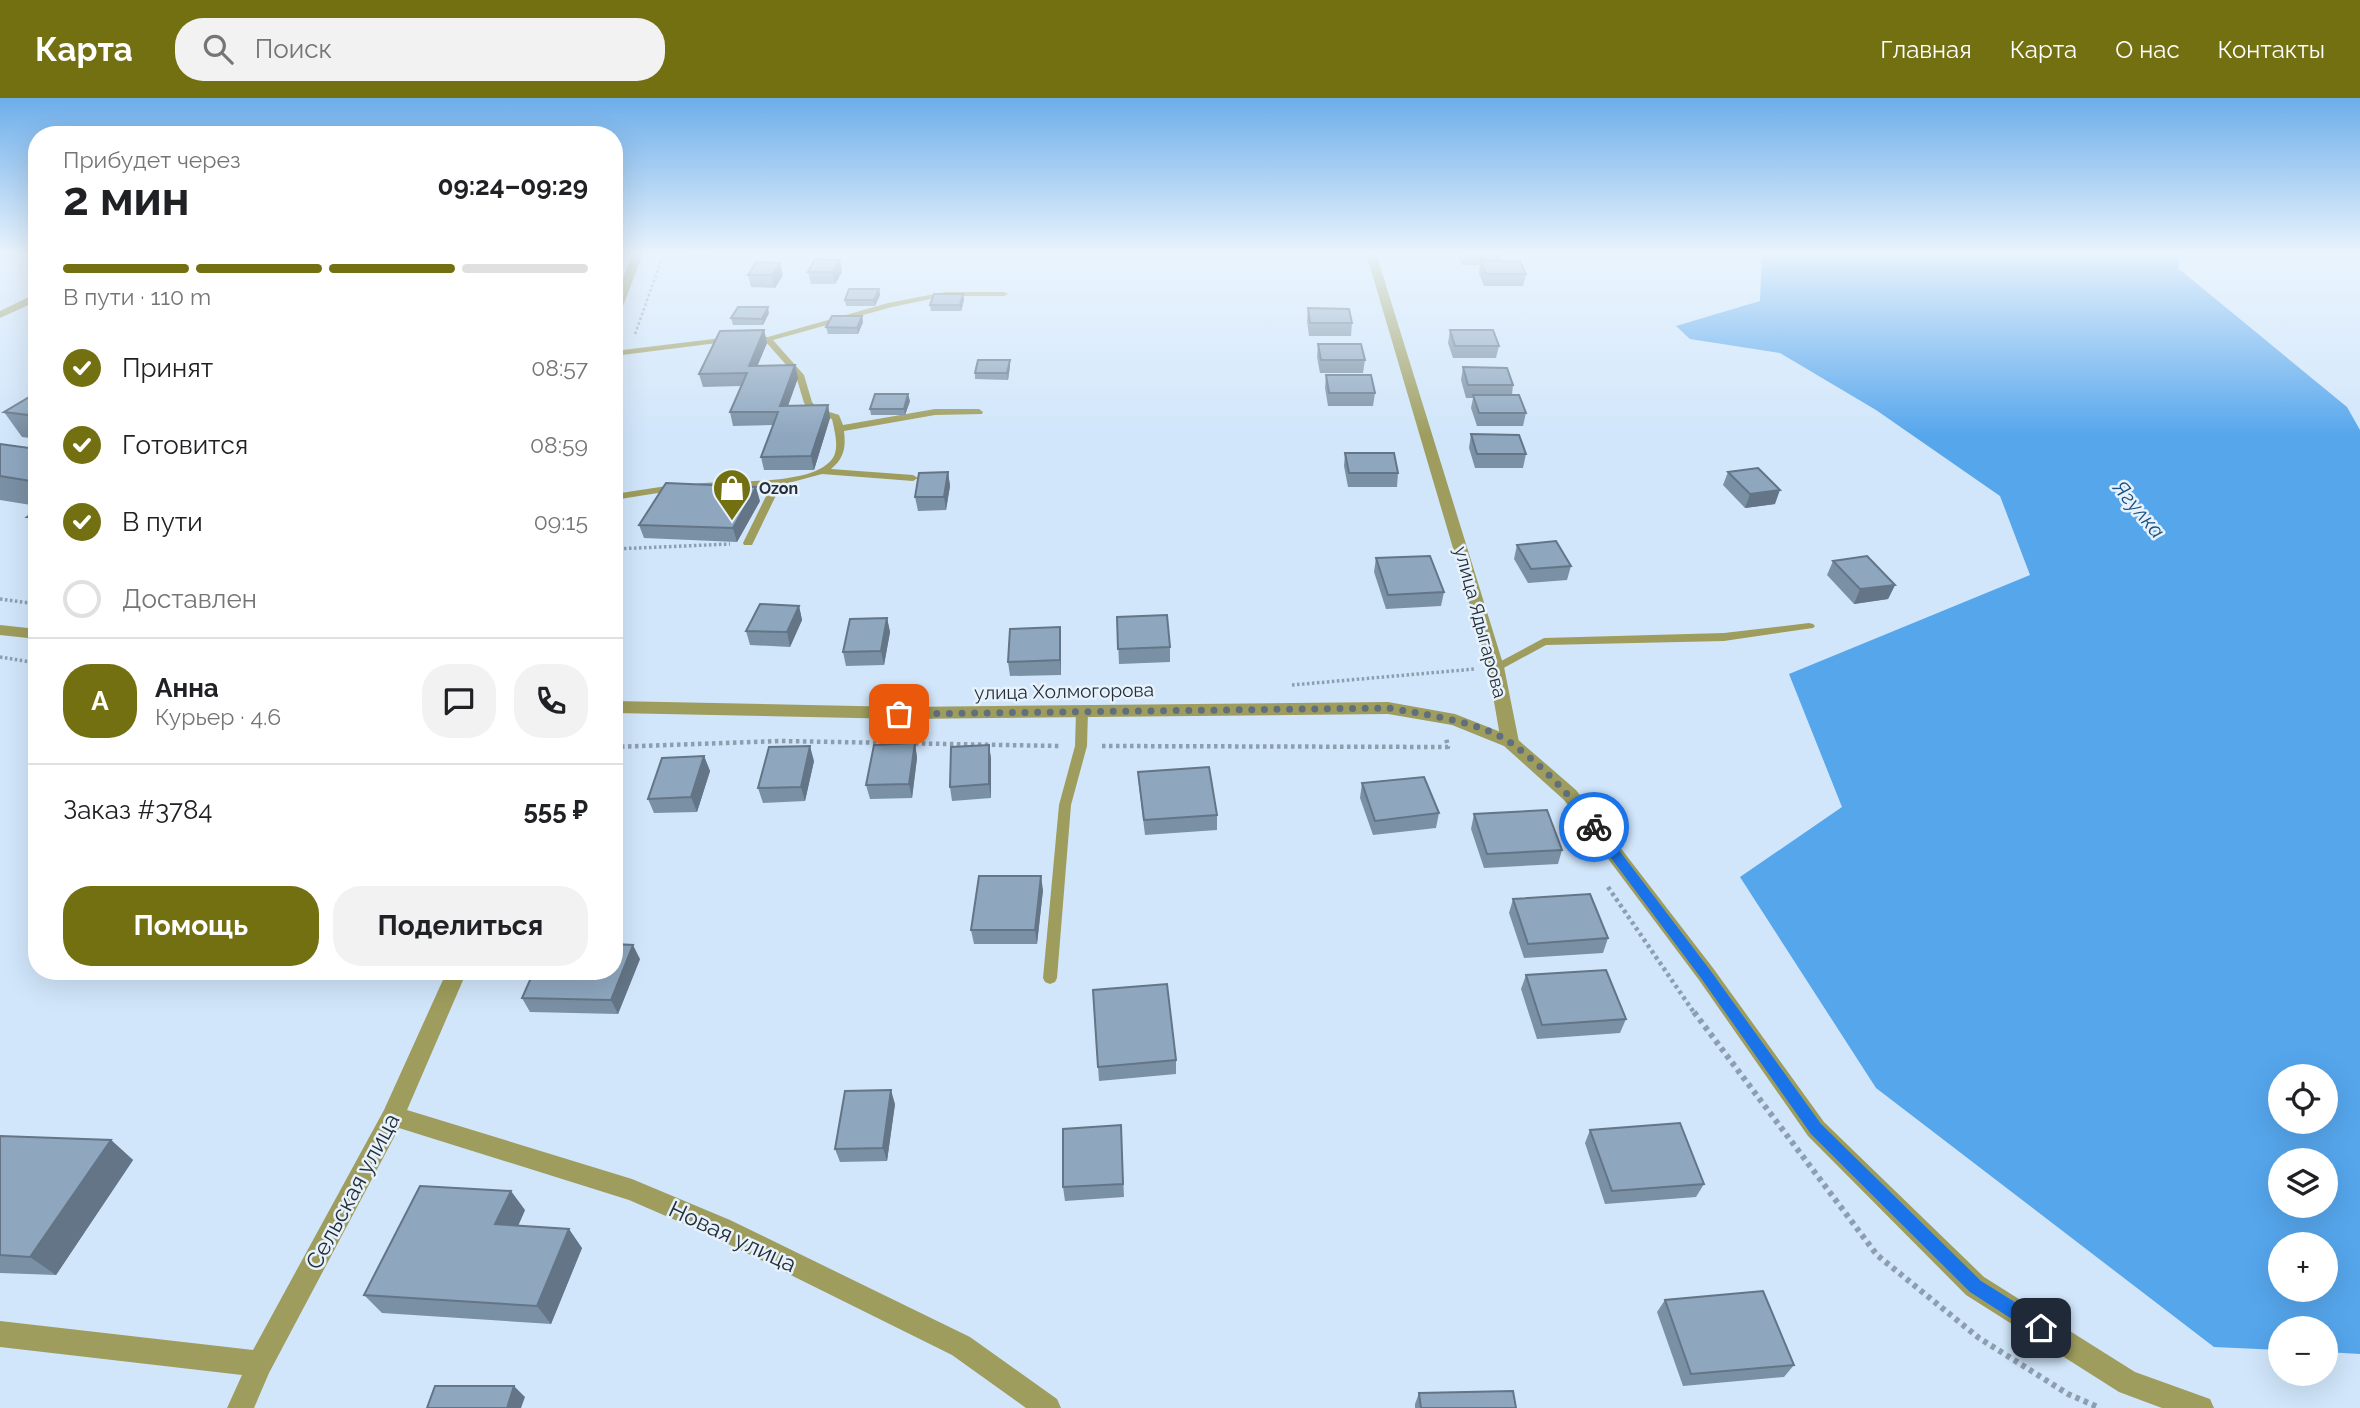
<!DOCTYPE html>
<html lang="ru">
<head>
<meta charset="utf-8">
<style>
	:root { --surface:#fff; --page:#f2f2f2; --text:#202124; --muted:#757577; --line:#e0e0e0; --accent:#737012 }
	body { margin:0; font-family:Raleway,sans-serif; background:var(--page); color:var(--text); height:100vh; display:flex; flex-direction:column; font-size:26px; white-space:nowrap }
	* { box-sizing:border-box; margin:0 }
	p { font-size:23px; color:var(--muted) }
	.icon { flex:none; width:38px; height:38px; fill:none; stroke:currentColor; stroke-width:2; stroke-linecap:round; stroke-linejoin:round }
	.map { position:relative; flex:1; overflow:hidden }
	.panel { position:absolute; left:28px; top:28px; width:595px; height:854px; display:flex; flex-direction:column; background:var(--surface); border-radius:28px; box-shadow:0 7px 28px #0002 }
	.panel>* { flex:none }
	.controls { position:absolute; left:2268px; top:966px; display:grid; gap:14px }
	.controls a { display:grid; place-items:center; width:70px; height:70px; border-radius:50%; background:var(--surface); box-shadow:0 7px 28px #0002; font-size:35px }
	.pin { position:absolute; display:grid; place-items:center; width:60px; height:60px; color:#fff; margin:-30px; border-radius:14px; box-shadow:0 4px 10px #0006 }
	.courier { position:absolute; display:grid; place-items:center; width:70px; height:70px; margin:-35px; border:5px solid #1a73e8; border-radius:50%; background:#fff; color:#222; box-shadow:0 2px 9px #0007 }
	.summary em { font-style:normal; font-weight:700 }
	.summary div { display:flex; flex-direction:column-reverse }
	.summary { display:flex; align-items:center; justify-content:space-between; height:119px; padding:0 35px }
	h1 { font-size:46px; font-weight:700; line-height:52px }
	.bar { display:grid; grid-template-columns:repeat(4,1fr); gap:10px 7px; align-content:center; height:84px; padding:0 35px }
	.bar i { height:9px; border-radius:5px; background:var(--line) }
	.bar .current { background:var(--accent) }
	.bar p { grid-column:span 4 }
	.line { display:flex; align-items:center; gap:18px; padding:0 35px; border-top:2px solid var(--line) }
	.line div { flex:1 }
	.round { display:grid; place-items:center; flex:none; width:74px; height:74px; border-radius:28px; background:var(--page) }
	ol { padding:0 35px; list-style:none }
	li { display:flex; align-items:center; gap:21px; height:77px }
	li p { margin-inline-start:auto }
	li .icon { padding:7px; border-radius:50%; background:var(--accent); color:#fff; stroke-width:4 }
	li:last-child { color:var(--muted) }
	li i { width:38px; height:38px; border:4px solid var(--line); border-radius:50% }
	.action { display:flex; gap:14px; margin-top:auto; padding:14px 35px }
	.action a { flex:1; height:80px; border-radius:28px; background:var(--accent); color:#fff; font-size:28px; font-weight:700; line-height:80px; text-align:center }
	.action a+a { background:var(--page); color:var(--text) }
	header { display:flex; align-items:center; gap:42px; box-sizing:border-box; height:98px; padding:0 35px; background:var(--accent); color:#fff }
	header strong { font-size:33px }
	nav { display:flex; gap:38px; margin-inline-start:auto; font-size:24px }
	.search { width:490px; height:63px; background:var(--page); display:flex; align-items:center; gap:18px; box-sizing:border-box; padding:0 24px; border-radius:28px; color:var(--muted); font-size:26px }
	.map>svg:first-child { display:block }
	.water { fill:#56a6ec; fill-rule:evenodd }
	.lines { fill:none; stroke-linecap:round; stroke-linejoin:round }
	.path-far3 { stroke:#8d9eae; stroke-width:2.5; stroke-dasharray:2.5 2.5; stroke-linecap:butt }
	.path-far2 { stroke:#8d9eae; stroke-width:3.5; stroke-dasharray:2.5 2.5; stroke-linecap:butt }
	.path-far1 { stroke:#8d9eae; stroke-width:4.5; stroke-dasharray:3.5 3.5; stroke-linecap:butt }
	.path { stroke:#8d9eae; stroke-width:6; stroke-dasharray:4.5 4.5; stroke-linecap:butt }
	.service { fill:#9e9d5d; fill-rule:evenodd }
	.minor { fill:#9e9d5d; fill-rule:evenodd }
	.tertiary { fill:#9e9d5d; fill-rule:evenodd }
	.wall { fill:#7a90a4 }
	.shaded-wall { fill:#637586 }
	.building { fill:#8ea7bf; stroke:#637586; stroke-width:2 }
	.route { fill:#1a73e8 }
	.done { stroke:#616f7d; stroke-width:7; stroke-dasharray:0 12.6 }
	.labels { text-anchor:middle; dominant-baseline:central; stroke-width:5; stroke-linejoin:round; paint-order:stroke }
	.far-poi-label { font-size:16px; font-weight:bold; fill:#252f39; stroke:#e7f2fc; text-anchor:start }
	.street-label { font-size:19px; fill:#252f39; stroke:#e7f2fc }
	.water-label { font-size:21px; font-style:italic; fill:#19517f; stroke:#e7f2fc }
	.near-street-label { font-size:23px; fill:#252f39; stroke:#e7f2fc }
</style>
</head>
<body>
<header>
<strong>Карта</strong>
<div class="search"><svg class="icon" aria-label="search" viewBox="0 0 24 24"><circle cx="10" cy="10" r="6"/><path d="M15 15l6 6"/></svg>Поиск</div>
<nav><a>Главная</a><a>Карта</a><a>О нас</a><a>Контакты</a></nav>
</header>
<div class="map">
<svg width="2360" height="1310" viewBox="0 0 2360 1310">
	<rect width="100%" height="100%" fill="#d1e6fb"/>
	<path class="water" d="M1762,155H2183L2179,160V171L2347,309L2360,332V1256L2326,1254V1230H2280V1252L2214,1249L1876,990L1740,779L1842,709L1789,576L2030,477L2000,398L1876,312L1780,255L1690,241L1676,228L1760,203ZM2280,978H2326V1024H2280ZM2280,1062H2326V1108H2280ZM2280,1146H2326V1192H2280Z"/>
	<g class="lines">
		<path class="path-far3" d="M635,236L664,155
			M614,289L622,270"/>
		<path class="path-far2" d="M614,451L730,446
			M0,501L37,506
			M0,559L37,565
			M1292,587L1475,571"/>
		<path class="path-far1" d="M1102,648L1448,649L1446,640
			M614,649L781,643L1061,648
			M1608,789L1695,916"/>
		<path class="path" d="M1694,914L1877,1157L1979,1240L2068,1296L2100,1310"/>
		<path class="service" d="M945,194H1004L1008,196L1004,198H945L892,209L773,242L804,277L812,304L817,310L839,317L843,327L935,311H979L983,314L982,316L935,317L844,333C846,350 844,360 831,371L913,377L918,380L913,383L822,376L781,387L753,445L752,447H744L743,445L771,388L698,391L695,390V386C726,381 817,390 834,358C839,347 834,331 832,321L811,314L804,305L796,278L765,243L748,241V237L768,239L888,205Z
			M730,239H733V243L614,258V253Z
			M680,386L683,387V391L614,402V396Z
			M1809,525L1813,526L1815,528L1813,530L1724,543L1546,547L1500,572H1492L1490,569L1544,540L1724,535Z
			M1082,610L1088,614L1087,648L1071,707L1057,880L1055,884L1050,886L1045,884L1043,880L1059,707L1075,648L1076,614Z"/>
		<path class="minor" d="M633,155H643L620,216L614,219V201Z
			M1366,155H1376L1504,569L1519,644L1516,648L1510,650L1501,644L1488,569Z
			M37,195V203L0,220V213Z
			M447,873H467L407,1012L632,1081L730,1122L970,1239L1057,1301L1061,1310H1026L952,1257L712,1138L629,1102L399,1030L269,1275L254,1310H227L242,1277L0,1249V1223L253,1252L384,1012Z"/>
		<path class="tertiary" d="M0,527L37,531V541L0,537Z
			M614,603L904,609L1388,604L1455,616L1516,640L1576,692L1713,870L1824,1024L1984,1179L2135,1274L2210,1301L2214,1310H2162L2119,1294L1966,1197L1808,1038L1699,882L1564,702L1504,648L1452,627L1388,616L904,621L614,615Z"/>
	</g>
	<path class="wall" d="M0,155H18L11,159H0Z
		M684,155H735L734,157L685,158Z
		M1458,155H1502L1501,163L1526,176L1523,188H1484L1479,175L1480,167H1462Z
		M840,162L842,174L835,186H811L808,174Z
		M748,177H783L775,190L751,189Z
		M879,191L880,197L875,208H846L845,202Z
		M963,196L964,202L961,213H931L930,207Z
		M1308,210L1352,225L1351,238H1309L1307,223Z
		M769,215L763,227H733L731,220Z
		M862,218L863,224L858,236H828L826,229Z
		M764,232L767,245L757,268L795,267L798,280L788,308L828,307L830,320L814,372H764L761,359L773,327L733,328L730,314L741,288L703,289L699,276Z
		M1450,232L1499,248L1496,260H1453L1448,245Z
		M1318,246L1365,262L1363,275H1320L1317,259Z
		M1010,262V268L1008,282L975,281V275Z
		M1463,269L1513,287L1512,297L1526,315L1523,328H1477L1471,310L1473,300H1466L1461,282Z
		M1326,277L1375,295L1373,308H1328L1325,290Z
		M37,295V341L22,339L4,314Z
		M910,303L905,317H871L870,311Z
		M1471,336L1526,356L1523,370H1475L1469,350Z
		M0,346L37,351V408L0,402Z
		M1345,355L1398,375L1397,389H1348L1344,368Z
		M948,374L950,388L946,412L918,413L915,399Z
		M1728,374L1775,406L1745,410L1723,387Z
		M760,403L737,444L644,440L639,427Z
		M37,412V433L27,419Z
		M1517,447L1571,468L1567,482L1528,485L1514,461Z
		M1376,460L1444,494L1441,508L1386,511L1374,474Z
		M1833,463L1895,487L1888,501L1854,506L1827,477Z
		M799,508L802,522L790,549L750,547L746,533Z
		M1117,519L1170,549V564L1119,566Z
		M887,520L890,534L884,567L846,568L843,554Z
		M1061,544V577L1010,578L1008,564Z
		M915,645L917,660L912,700L870,701L866,687Z
		M989,647L991,661V700L952,703L950,689Z
		M704,658L710,673L697,714L654,715L648,701Z
		M814,663L805,703L763,705L758,690Z
		M1138,674L1217,717V732L1145,737L1139,688Z
		M1362,685L1439,715L1436,730L1373,737L1360,700Z
		M1474,716L1562,752L1558,766L1484,770L1471,731Z
		M1043,792L1037,846H974L971,832Z
		M1513,801L1608,840L1603,855L1524,860L1509,815Z
		M640,861L618,916L530,914L522,900Z
		M1526,877L1626,921L1620,935L1537,941L1521,891Z
		M1093,892L1176,962V976L1099,983Z
		M895,1006L887,1063L840,1064L835,1051Z
		M1121,1027L1124,1099L1065,1103L1063,1089Z
		M1590,1032L1704,1086L1696,1099L1605,1106L1585,1045Z
		M0,1038L111,1042L133,1062L56,1177L0,1175Z
		M525,1112L518,1128L582,1150L551,1226L382,1215L364,1197Z
		M1665,1202L1794,1267L1784,1279L1683,1288L1657,1214Z
		M1419,1295L1516,1310H1415V1306Z"/>
	<path class="shaded-wall" d="M8,155H18L11,159Z
		M840,162L842,174L835,186L832,174Z
		M780,165L783,177L775,190L772,177Z
		M879,191L880,197L875,208L874,202Z
		M963,196L964,202L961,213L960,207Z
		M768,209L769,215L763,227L762,221Z
		M862,218L863,224L858,236L857,230Z
		M764,232L767,245L752,281L749,268Z
		M1010,262V268L1008,282L1007,275Z
		M795,267L798,280L783,321L780,308Z
		M908,296L910,303L905,317L904,311Z
		M828,307L830,320L814,372L811,358Z
		M948,374L950,388L946,412L944,399Z
		M756,389L760,403L737,444L733,430Z
		M1780,392L1775,406L1745,410L1750,396Z
		M1895,487L1888,501L1854,506L1860,491Z
		M799,508L802,522L790,549L787,534Z
		M887,520L890,534L884,567L881,553Z
		M1060,529L1061,544V577L1060,562Z
		M915,645L917,660L912,700L909,686Z
		M989,647L991,661V700L989,686Z
		M810,648L814,663L805,703L801,689Z
		M704,658L710,673L697,714L691,699Z
		M1041,778L1043,792L1037,846L1035,832Z
		M633,847L640,861L618,916L611,902Z
		M891,992L895,1006L887,1063L883,1050Z
		M111,1042L133,1062L56,1177L30,1159Z
		M511,1093L525,1112L510,1146L495,1126Z
		M569,1131L582,1150L551,1226L537,1208Z
		M514,1288L525,1299L521,1310H507Z"/>
	<path class="building" d="M815,161L840,162L832,174H808Z
		M1481,163H1520L1526,176H1486Z
		M756,164L780,165L772,177H748Z
		M849,191H879L874,202H845Z
		M934,196H963L960,207H930Z
		M738,209H768L762,221L731,220Z
		M1308,210L1349,211L1352,225H1310Z
		M832,218H862L857,230L826,229Z
		M764,232L749,268L795,267L780,308L828,307L811,358L761,359L778,314H730L747,275L699,276L720,233Z
		M1450,232H1493L1499,248H1455Z
		M1318,246H1361L1365,262H1321Z
		M978,262H1010L1007,275H975Z
		M1463,269L1507,270L1513,287H1468Z
		M1326,277H1371L1375,295H1329Z
		M36,295L37,318L4,314Z
		M875,296H908L904,311H870Z
		M1473,297H1519L1526,315H1479Z
		M1471,336L1519,337L1526,356H1477Z
		M0,346L37,351V384L0,378Z
		M1345,355H1394L1398,375H1349Z
		M1758,370L1780,392L1750,396L1728,374Z
		M948,374L944,399H915L919,375Z
		M666,385L756,389L733,430L639,427Z
		M37,412V420L27,419Z
		M1556,443L1571,468L1531,471L1517,447Z
		M1430,458L1444,494L1388,497L1376,460Z
		M1867,458L1895,487L1860,491L1833,463Z
		M760,506L799,508L787,534L746,533Z
		M1167,517L1170,549L1118,551L1117,519Z
		M887,520L881,553L843,554L850,521Z
		M1060,529V562L1008,564L1010,531Z
		M915,645L909,686L866,687L874,647Z
		M989,647V686L950,689L951,649Z
		M810,648L801,689L758,690L769,649Z
		M704,658L691,699L648,701L662,660Z
		M1209,669L1217,717L1144,722L1138,674Z
		M1424,679L1439,715L1375,723L1362,685Z
		M1547,712L1562,752L1487,756L1474,716Z
		M979,778H1041L1035,832H971Z
		M1590,796L1608,840L1528,846L1513,801Z
		M614,846L633,847L611,902L522,900L534,873H614Z
		M1606,872L1626,921L1542,927L1526,877Z
		M1167,886L1176,962L1098,969L1093,892Z
		M891,992L883,1050L835,1051L845,993Z
		M1680,1025L1704,1086L1612,1093L1590,1032Z
		M1121,1027L1123,1086L1063,1089V1031Z
		M0,1038L111,1042L30,1159L0,1157Z
		M420,1088L511,1093L495,1126L569,1131L537,1208L364,1197Z
		M1763,1193L1794,1267L1691,1276L1665,1202Z
		M435,1288H514L507,1310H427Z
		M1513,1293L1516,1310H1421L1419,1295Z"/>
	<linearGradient id="sky" x2="0" y2="1"><stop stop-color="#6daeea"/><stop offset="0.46" stop-color="#eaf4fd"/><stop offset="1" stop-color="#eaf4fd" stop-opacity="0"/></linearGradient>
	<rect width="2360" height="338" fill="url(#sky)"/>
	<path class="route" d="M1594,725L1599,726L1710,872L1821,1026L1981,1183L2047,1224L2049,1230L2047,1236L2041,1238L2035,1236L1970,1194L1811,1036L1701,880L1590,732V726Z"/>
	<g class="lines">
		<path class="done" d="M899,616L1388,610C1424,616 1482,624 1511,645C1543,668 1571,698 1594,729"/>
	</g>
	<defs>
		<symbol id="shop-pin" viewBox="-11 -11 22 30"><path d="M0 17L-7.5 6A9.5 9.5 0 1 1 7.5 6Z" fill="#737012" stroke="#e7f2fc"/><path d="M-5-2.5h2.3a2.7 3.5 0 0 1 5.4 0H5L5.5 6h-11ZM-1.5-2.5h3a1.5 2.3 0 0 0-3 0Z" fill="#fff"/></symbol>
	</defs>
	<g fill-rule="evenodd">
		<use href="#shop-pin" x="710" y="368" width="44" height="60"/>
	</g>
	<g class="labels">
		<g class="far-poi-label">
			<text x="759" y="390">Ozon</text>
		</g>
		<g class="street-label">
			<text transform="translate(1481 524) rotate(75)">улица Ядыгарова</text>
			<text transform="translate(1064 593) rotate(-1)">улица Холмогорова</text>
		</g>
		<g class="water-label">
			<text transform="translate(2139 411) rotate(50)">Ягулка</text>
		</g>
		<g class="near-street-label">
			<text transform="translate(352 1093) rotate(-62)">Сельская улица</text>
			<text transform="translate(733 1138) rotate(25)">Новая улица</text>
		</g>
	</g>
</svg>
<div class="controls">
<a><svg class="icon" aria-label="locate" viewBox="0 0 24 24"><circle cx="12" cy="12" r="6"/><path d="M12 2v4M12 18v4M2 12h4M18 12h4"/></svg></a>
<a><svg class="icon" aria-label="layers" viewBox="0 0 24 24"><path d="M12 4l9 5-9 5-9-5zM3 14l9 5 9-5"/></svg></a>
<a>+</a>
<a>−</a>
</div>
<div class="pin" style="left:899px;top:616px;background:#ea580c"><svg class="icon" aria-label="bag" viewBox="0 0 24 24"><path d="M5 8h14l-1 12H6zM9 8a3 3 0 0 1 6 0"/></svg></div>
<div class="pin" style="left:2041px;top:1230px;background:#1f2937"><svg class="icon" aria-label="home" viewBox="0 0 24 24"><path d="M3 11l9-7 9 7M6 9v11h12V9"/></svg></div>
<div class="courier" style="left:1594px;top:729px"><svg class="icon" aria-label="bike" viewBox="0 0 24 24"><circle cx="6" cy="16" r="4"/><circle cx="18" cy="16" r="4"/><path d="M6 16l4-8h5l3 8M10 8l3 8H6M13 5h3"/></svg></div>
<section class="panel">
<div class="summary"><div><h1>2 мин</h1><p>Прибудет через</p></div><em>09:24–09:29</em></div>
<div class="bar"><i class="current"></i><i class="current"></i><i class="current"></i><i></i><p>В пути · 110 m</p></div>
<ol>
<li><svg class="icon" aria-label="check" viewBox="0 0 24 24"><path d="M5 12l5 5 9-10"/></svg>Принят<p>08:57</p></li>
<li><svg class="icon" aria-label="check" viewBox="0 0 24 24"><path d="M5 12l5 5 9-10"/></svg>Готовится<p>08:59</p></li>
<li><svg class="icon" aria-label="check" viewBox="0 0 24 24"><path d="M5 12l5 5 9-10"/></svg>В пути<p>09:15</p></li>
<li><i></i>Доставлен</li>
</ol>
<div class="line" style="height:126px"><b class="round" style="background:var(--accent);color:#fff">А</b><div><b>Анна</b><p>Курьер · 4.6</p></div><a class="round"><svg class="icon" aria-label="chat" viewBox="0 0 24 24"><path d="M4 5h16v11H9l-5 4z"/></svg></a><a class="round"><svg class="icon" aria-label="phone" viewBox="0 0 24 24"><path d="M5 4h4l2 5-3 2q2 4 5 5l2-3 5 2v4C11 20 4 13 5 4z"/></svg></a></div>
<div class="line" style="height:91px"><div>Заказ #3784</div><b>555 ₽</b></div>
<div class="action"><a>Помощь</a><a>Поделиться</a></div>
</section>
</div>
</body>
</html>
